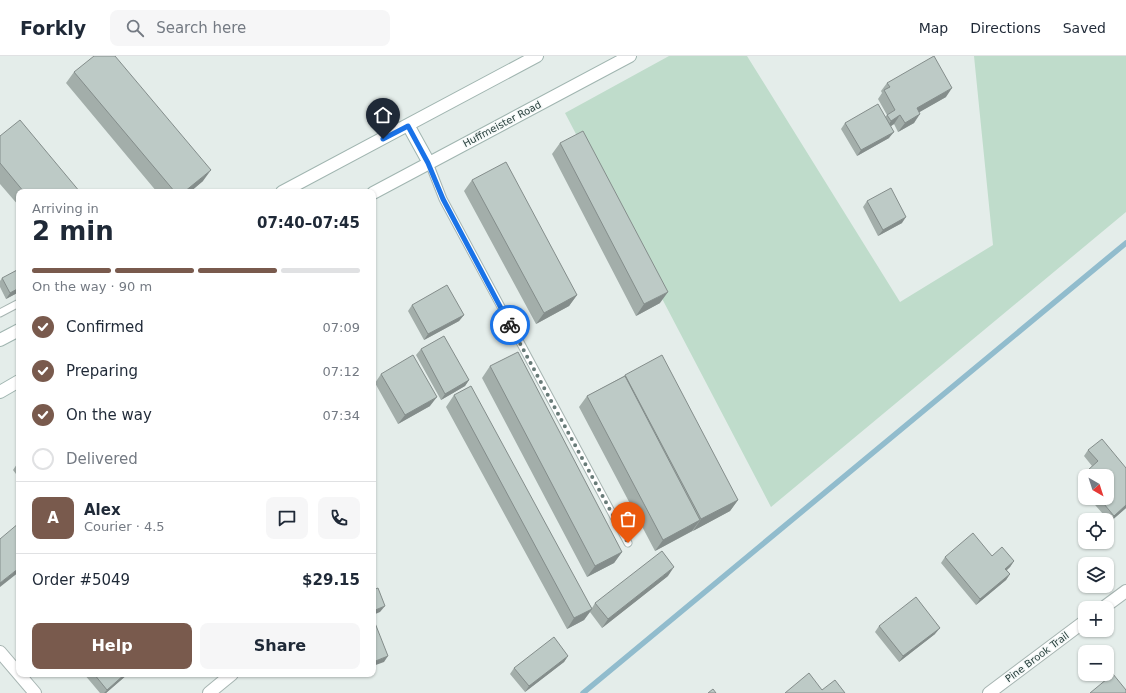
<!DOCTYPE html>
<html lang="en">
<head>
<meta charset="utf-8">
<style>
	:root { --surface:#fff; --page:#f6f6f7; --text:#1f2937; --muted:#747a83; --line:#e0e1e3; --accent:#795a4d }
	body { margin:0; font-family:"DejaVu Sans",sans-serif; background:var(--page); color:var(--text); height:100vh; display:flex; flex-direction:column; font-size:15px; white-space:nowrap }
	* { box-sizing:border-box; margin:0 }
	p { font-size:13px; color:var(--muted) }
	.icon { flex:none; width:22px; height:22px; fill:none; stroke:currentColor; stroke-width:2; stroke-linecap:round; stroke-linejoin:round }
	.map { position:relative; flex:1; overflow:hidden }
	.sheet { position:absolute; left:16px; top:133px; width:360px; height:488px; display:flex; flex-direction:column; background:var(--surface); border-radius:8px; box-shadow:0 1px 3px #0004 }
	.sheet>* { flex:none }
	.needle { width:26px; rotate:141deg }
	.tools { position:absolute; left:1078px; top:413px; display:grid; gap:8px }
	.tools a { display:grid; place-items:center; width:36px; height:36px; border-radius:8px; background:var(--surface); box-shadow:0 1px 3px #0004; font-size:20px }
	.pin { position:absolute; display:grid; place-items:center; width:34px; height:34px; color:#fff; margin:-41px -17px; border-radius:50% 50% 50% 0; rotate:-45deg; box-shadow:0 0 4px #0007 }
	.pin .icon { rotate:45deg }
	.courier { position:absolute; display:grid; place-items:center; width:40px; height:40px; margin:-20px; border:3px solid #1a73e8; border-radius:50%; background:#fff; color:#222; box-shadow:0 1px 5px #0007 }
	.head em { font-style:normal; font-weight:800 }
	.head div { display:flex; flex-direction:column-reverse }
	.head { display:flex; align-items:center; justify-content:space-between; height:68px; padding:0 16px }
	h1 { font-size:26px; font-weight:800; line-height:30px }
	.bar { display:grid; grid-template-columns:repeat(4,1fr); gap:6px 4px; align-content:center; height:48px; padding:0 16px }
	.bar i { height:5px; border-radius:3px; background:var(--line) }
	.bar .current { background:var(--accent) }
	.bar p { grid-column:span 4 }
	.line { display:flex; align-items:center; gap:10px; padding:0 16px; border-top:1px solid var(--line) }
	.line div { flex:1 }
	.round { display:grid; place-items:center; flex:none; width:42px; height:42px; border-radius:8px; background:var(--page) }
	ol { padding:0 16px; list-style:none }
	li { display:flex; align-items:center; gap:12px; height:44px }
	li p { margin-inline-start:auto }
	li .icon { padding:4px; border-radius:50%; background:var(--accent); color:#fff; stroke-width:4 }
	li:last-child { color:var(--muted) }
	li i { width:22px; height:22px; border:2px solid var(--line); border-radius:50% }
	.action { display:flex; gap:8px; margin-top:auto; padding:8px 16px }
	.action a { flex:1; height:46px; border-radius:8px; background:var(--accent); color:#fff; font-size:16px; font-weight:800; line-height:46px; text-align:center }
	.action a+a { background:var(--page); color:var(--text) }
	header { display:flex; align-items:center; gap:24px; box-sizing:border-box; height:56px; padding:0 20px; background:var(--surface); border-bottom:1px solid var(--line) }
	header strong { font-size:19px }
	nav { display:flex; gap:22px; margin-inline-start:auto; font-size:14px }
	.search { width:280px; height:36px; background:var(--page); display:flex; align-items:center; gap:10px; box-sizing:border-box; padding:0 14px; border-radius:8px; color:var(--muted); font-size:15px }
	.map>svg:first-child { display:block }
	.green { fill:#bfdccb }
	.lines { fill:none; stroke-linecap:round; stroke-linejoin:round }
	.stream { stroke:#91bccd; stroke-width:5.5 }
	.lane-casing { stroke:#a7b5b2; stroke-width:9 }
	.street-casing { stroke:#a7b5b2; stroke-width:14 }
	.secondary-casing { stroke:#a0b5b0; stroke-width:14 }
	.lane { stroke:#fff; stroke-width:7 }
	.street { stroke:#fff; stroke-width:12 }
	.secondary { stroke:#fff; stroke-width:12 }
	.wall { fill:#a3aeaa }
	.shaded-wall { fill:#848d8b }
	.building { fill:#bdcac6; stroke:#848d8b }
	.done { stroke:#687b78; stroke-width:4; stroke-dasharray:0 7.2 }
	.route { stroke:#1a73e8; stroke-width:5 }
	.labels { text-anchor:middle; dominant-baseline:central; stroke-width:3; stroke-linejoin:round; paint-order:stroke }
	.street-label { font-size:10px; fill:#253d3a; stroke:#f5f9f8 }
</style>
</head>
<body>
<header>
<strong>Forkly</strong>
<div class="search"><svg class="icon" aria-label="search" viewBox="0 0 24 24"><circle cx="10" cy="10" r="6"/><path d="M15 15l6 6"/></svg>Search here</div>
<nav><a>Map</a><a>Directions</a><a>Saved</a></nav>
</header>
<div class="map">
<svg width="1126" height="637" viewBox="0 0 1126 637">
	<rect width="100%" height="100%" fill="#e4edea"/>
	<path class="green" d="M669,0H747L900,246L993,189L974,0H1126V156L771,451L565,57Z"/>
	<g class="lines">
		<path class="stream" d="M583,637L1126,187"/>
		<defs>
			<path id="lane" d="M429,107L443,143L628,487
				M0,257L19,247"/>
			<path id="street" d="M1103,552L1126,535
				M0,596L35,637
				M209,637L232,618
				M989,637L1085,565"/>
			<path id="secondary" d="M408,69L429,107
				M282,136L537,0
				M373,137L630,0
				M0,284L19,274
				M0,336L19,325"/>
		</defs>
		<use href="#lane" class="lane-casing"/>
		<use href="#street" class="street-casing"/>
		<use href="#secondary" class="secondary-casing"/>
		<use href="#lane" class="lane"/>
		<use href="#street" class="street"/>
		<use href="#secondary" class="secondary"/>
	</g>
	<path class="wall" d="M74,16L203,125L190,136H157L66,27Z
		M887,27L946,41L919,56L914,67L898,76L894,68L891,70L889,82L857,100L841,73L845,67L885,61L887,59L878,43L882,37L881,35Z
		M0,80L80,136H19V150L0,128Z
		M560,87L660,247L636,260L552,98Z
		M472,124L577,239L569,250L536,268L464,135Z
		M867,145L902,167L878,180L863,151Z
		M2,222L19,236L6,243L0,231V225Z
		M412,249L464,259L459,265L424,284L408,255Z
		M421,293L469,324L465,330L441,344L416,299Z
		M490,310L622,496L614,507L587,521L482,322Z
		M381,318L430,350L398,368L375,327Z
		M625,319L738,444L730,455L655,495L579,351L587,340L624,320Z
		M454,339L592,552L595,547L668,520L602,572L590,556L584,564L567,573L446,351Z
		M1088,394L1126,412V452L1110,466L1089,442H1107V420H1085V422L1083,420L1088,414L1092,410L1084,400Z
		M19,407V422L13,414L17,408Z
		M992,500L1014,505L1010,511L1007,514L1010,518L1006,524L976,549L941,507L945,501Z
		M879,570L935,578L899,606L875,576Z
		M568,600L564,606L525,636L510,618L514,612Z
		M84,618H128L106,637H100Z"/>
	<path class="shaded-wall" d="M952,32L946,41L911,61L917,52Z
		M920,58L914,67L898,76L905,67Z
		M900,59L894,68L885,74L891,65Z
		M894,76L889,82L857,100L861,94Z
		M211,114L203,125L190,136H184Z
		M906,161L902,167L878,180L883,174Z
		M19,232V236L6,243L10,237Z
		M668,236L660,247L636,260L644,248Z
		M577,239L569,250L536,268L544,257Z
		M464,259L459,265L424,284L428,278Z
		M469,324L465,330L441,344L445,338Z
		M437,341L430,350L398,368L405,359Z
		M738,444L730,455L693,475L701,463Z
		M1126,449V452L1110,466L1114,460Z
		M700,464L692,475L655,495L663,484Z
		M622,496L614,507L587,521L595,510Z
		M1014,505L1010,511L1001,519L1005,513Z
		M674,511L668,520L602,572L608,563Z
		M19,512V516L0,531V527Z
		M1010,518L1006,524L976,549L980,543Z
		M385,550L380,556L373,559V555Z
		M592,553L584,564L567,573L574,562Z
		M940,572L935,578L899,606L903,600Z
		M388,600L384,606L373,610V606Z
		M568,600L564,606L525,636L529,630Z
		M125,618H128L106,637H104L107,634Z"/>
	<path class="building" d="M94,0H115L211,114L184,136H175L74,16Z
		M934,0L952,32L917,52L920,58L905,67L900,59L891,65L887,59L895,54L884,34L890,31L887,27Z
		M878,48L894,76L861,94L845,67Z
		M20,64L80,136H24L0,107V80Z
		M583,75L668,236L644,248L560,87Z
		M506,106L577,239L544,257L472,124Z
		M891,132L906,161L883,174L867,145Z
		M19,213V232L10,237L2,222Z
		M447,229L464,259L428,278L412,249Z
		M444,280L469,324L445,338L421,293Z
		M518,296L622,496L595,510L490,310Z
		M413,299L437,341L405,359L381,318Z
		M662,299L738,444L701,463L625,319Z
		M625,320L700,464L663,484L587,340Z
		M471,330L592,553L574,562L454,339Z
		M1102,383L1126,412V449L1114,460L1099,442H1107V420H1093L1088,414L1098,405L1088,394Z
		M19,467V512L0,527V483Z
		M973,477L992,500L1002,491L1014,505L1005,513L1010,518L980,543L945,501Z
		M662,495L674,511L608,563L595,547Z
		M378,532L385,550L373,555V534Z
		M916,541L940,572L903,600L879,570Z
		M373,562L388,600L373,606Z
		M554,581L568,600L529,630L514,612Z
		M809,617L822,634L835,624L845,637H785Z
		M94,618H125L107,634Z
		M1113,618L1126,634V637H1090Z
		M713,633L716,637H708Z"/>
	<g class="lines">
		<path class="done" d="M510,269L628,487"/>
		<path class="route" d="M383,83L408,70L428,107L443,143L510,269"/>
	</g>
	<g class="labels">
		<g class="street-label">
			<text transform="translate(502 68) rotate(-28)">Huffmeister Road</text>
			<text transform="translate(1037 601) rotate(-37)">Pine Brook Trail</text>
		</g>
	</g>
</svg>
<div class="tools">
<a><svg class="needle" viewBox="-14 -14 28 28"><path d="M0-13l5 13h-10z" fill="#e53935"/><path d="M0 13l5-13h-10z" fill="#747a83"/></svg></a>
<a><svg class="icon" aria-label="locate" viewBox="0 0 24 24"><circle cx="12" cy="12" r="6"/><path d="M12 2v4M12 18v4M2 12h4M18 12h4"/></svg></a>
<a><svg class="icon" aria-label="layers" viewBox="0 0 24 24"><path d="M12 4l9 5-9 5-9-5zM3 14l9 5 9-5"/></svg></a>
<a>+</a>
<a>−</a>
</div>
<div class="pin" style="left:628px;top:487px;background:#ea580c"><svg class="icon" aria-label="bag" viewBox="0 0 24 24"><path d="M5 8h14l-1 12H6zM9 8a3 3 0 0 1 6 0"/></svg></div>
<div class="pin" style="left:383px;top:83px;background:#1f2937"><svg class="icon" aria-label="home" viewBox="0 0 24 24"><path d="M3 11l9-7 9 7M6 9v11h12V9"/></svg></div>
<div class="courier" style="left:510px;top:269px"><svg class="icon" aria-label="bike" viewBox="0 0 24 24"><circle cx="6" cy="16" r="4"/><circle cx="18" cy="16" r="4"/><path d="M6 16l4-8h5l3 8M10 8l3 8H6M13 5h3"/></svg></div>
<section class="sheet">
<div class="head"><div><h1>2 min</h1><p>Arriving in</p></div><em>07:40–07:45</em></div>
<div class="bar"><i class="current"></i><i class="current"></i><i class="current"></i><i></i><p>On the way · 90 m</p></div>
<ol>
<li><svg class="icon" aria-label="check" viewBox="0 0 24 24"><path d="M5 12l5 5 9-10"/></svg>Confirmed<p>07:09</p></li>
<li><svg class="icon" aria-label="check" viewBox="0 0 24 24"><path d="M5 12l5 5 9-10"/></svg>Preparing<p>07:12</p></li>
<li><svg class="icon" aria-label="check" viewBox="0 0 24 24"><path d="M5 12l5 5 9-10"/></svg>On the way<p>07:34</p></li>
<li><i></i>Delivered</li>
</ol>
<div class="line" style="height:72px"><b class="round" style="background:var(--accent);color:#fff">A</b><div><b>Alex</b><p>Courier · 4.5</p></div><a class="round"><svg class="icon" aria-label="chat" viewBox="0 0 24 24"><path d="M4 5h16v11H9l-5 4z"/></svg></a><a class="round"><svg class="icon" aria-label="phone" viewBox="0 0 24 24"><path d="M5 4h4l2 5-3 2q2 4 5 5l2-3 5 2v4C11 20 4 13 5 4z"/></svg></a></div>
<div class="line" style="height:52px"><div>Order #5049</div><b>$29.15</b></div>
<div class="action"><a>Help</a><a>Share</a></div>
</section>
</div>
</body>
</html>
